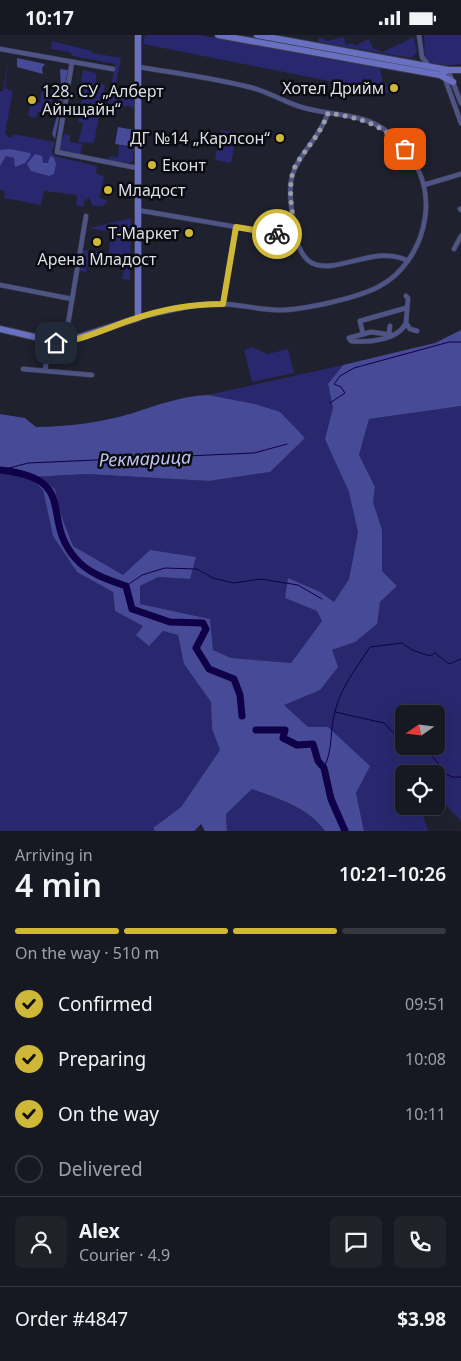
<!DOCTYPE html>
<html lang="en">
<head>
<meta charset="utf-8">
<style>
	:root { --surface:#171922; --page:#20222a; --text:#f1f3f6; --muted:#9ea0a5; --line:#363840; --accent:#cfb837 }
	body { margin:0; font-family:"Noto Sans",sans-serif; background:var(--page); color:var(--text); height:100vh; display:flex; flex-direction:column; font-size:19px; white-space:nowrap }
	* { box-sizing:border-box; margin:0 }
	p { font-size:16px; color:var(--muted) }
	.icon { flex:none; width:28px; height:28px; fill:none; stroke:currentColor; stroke-width:2; stroke-linecap:round; stroke-linejoin:round }
	.map { position:relative; height:796px; overflow:hidden }
	.details { display:flex; flex-direction:column; background:var(--surface); flex:1 }
	.details>* { flex:none }
	.needle { width:32px; rotate:256deg }
	.controls { position:absolute; left:395px; top:670px; display:grid; gap:10px }
	.controls a { display:grid; place-items:center; width:50px; height:50px; border-radius:8px; background:var(--surface); box-shadow:0 5px 20px #0002,0 0 0 1px var(--line); font-size:25px }
	.pin { position:absolute; display:grid; place-items:center; width:42px; height:42px; color:#fff; margin:-21px; border-radius:10px; box-shadow:0 2px 8px #0006 }
	.courier { position:absolute; display:grid; place-items:center; width:50px; height:50px; margin:-25px; border:4px solid #cfb837; border-radius:50%; background:#fff; color:#222; box-shadow:0 1px 6px #0007 }
	.summary em { font-style:normal; font-weight:600 }
	.summary div { display:flex; flex-direction:column-reverse }
	.summary { display:flex; align-items:center; justify-content:space-between; height:85px; padding:0 15px }
	h1 { font-size:32px; font-weight:600; line-height:38px }
	.bar { display:grid; grid-template-columns:repeat(4,1fr); gap:8px 5px; align-content:center; height:60px; padding:0 15px }
	.bar i { height:6px; border-radius:4px; background:var(--line) }
	.bar .selected { background:var(--accent) }
	.bar p { grid-column:span 4 }
	.line { display:flex; align-items:center; gap:12px; padding:0 15px; border-top:1px solid var(--line) }
	.line div { flex:1 }
	.round { display:grid; place-items:center; flex:none; width:52px; height:52px; border-radius:8px; background:var(--page) }
	ol { padding:0 15px; list-style:none }
	li { display:flex; align-items:center; gap:15px; height:55px }
	li p { margin-inline-start:auto }
	li .icon { padding:5px; border-radius:50%; background:var(--accent); color:#111; stroke-width:4 }
	li:last-child { color:var(--muted) }
	li i { width:28px; height:28px; border:2px solid var(--line); border-radius:50% }
	.status { display:flex; justify-content:space-between; align-items:center; height:35px; padding:0 25px; background:var(--surface); direction:ltr }
	.status svg { height:14px; fill:currentColor }
	.map>svg:first-child { display:block }
	.green { fill:#29276e; fill-rule:evenodd }
	.forest { fill:#474a96 }
	.lines { fill:none; stroke-linecap:round; stroke-linejoin:round }
	.stream { stroke:#0f0047; stroke-width:1 }
	.river { stroke:#0f0047; stroke-width:7 }
	.street-casing { stroke:#3a3b48; stroke-width:5.5 }
	.secondary-casing { stroke:#3a3b48; stroke-width:8 }
	.street { stroke:#4f5487; stroke-width:4.5 }
	.secondary { stroke:#6970c1; stroke-width:6 }
	.done { stroke:#9a9ca6; stroke-width:5; stroke-dasharray:0 9 }
	.route { stroke:#cfb837; stroke-width:6 }
	.poi-dot { fill:#cfb837; stroke:#0a0b11; stroke-width:2 }
	.labels { text-anchor:middle; dominant-baseline:central; stroke-width:5; stroke-linejoin:round; paint-order:stroke }
	.poi-label { font-size:16px; fill:#dddee7; stroke:#0a0b11; text-anchor:end }
	.water-label { font-size:18px; font-style:italic; fill:#bdc3ee; stroke:#0a0b11 }
</style>
</head>
<body>
<div class="status"><b>10:17</b><svg viewBox="0 0 49 12"><path d="M0 12V9h3v3zM5 12V6h3v6zM10 12V3h3v9zM15 12V0h3v12zM26 1h20v11H26zM47 4h2v5h-2z"/></svg></div>
<div class="map">
<svg width="461" height="796" viewBox="0 0 461 796">
	<rect width="100%" height="100%" fill="#1f212e"/>
	<path class="green" d="M145,0H199L380,33L383,48H386L389,58L143,9Z
		M424,0H461V29C453,30 431,32 426,24C423,19 425,6 424,0Z
		M344,2L346,10L353,8L354,11L369,4L373,13L383,17L414,2L417,18L411,23L318,7L319,3H322L327,6Z
		M52,6L92,16V18L121,23L115,53L111,52L115,29L73,21L69,17L51,14Z
		M9,19L5,53L13,56L5,98L8,102L11,103L13,99L55,107L52,117L55,121L97,131L96,138L104,142L99,163L108,166L102,171H93L89,163L84,166V172L76,170L77,160L44,156L41,170L4,163L5,156L0,155V56H3Z
		M83,35L96,38V47L105,50L94,107L92,108L78,107L83,89L78,86L84,55L80,54Z
		M110,54L134,58V75L130,71H123L122,75L107,72Z
		M42,55L54,57L50,79L38,77L36,83L28,81L31,67L40,68Z
		M221,95L237,98L231,128L215,125Z
		M64,99L70,100V114V107L82,109L80,121L59,116Z
		M119,110L134,113L132,128L108,126L109,121L118,123Z
		M131,183L130,245L122,244L124,233L92,227L88,237L91,223L88,226L86,237L79,236L83,215L109,219L111,197L89,193Z
		M253,312L268,319L288,314L294,338L252,347L244,315Z
		M343,330L328,349L333,373L325,404L350,457L358,497L349,544L334,567L320,557L285,563L318,576L322,586L291,628L231,623L213,615L210,584L140,569V551L158,542L190,544L150,515L123,541L73,511L61,480L55,454L31,444L43,455L53,501L77,537L113,557L115,576L144,591L136,601L163,596L178,600L184,629L211,667L212,694L220,715L181,772L153,793L155,796H0V435L32,442L87,439L209,446L270,437L305,402L255,369L208,360Z
		M461,371V786L436,760V739H404V771H423L421,773L428,796H364L356,758L308,692L283,670L320,655L332,615L355,607L380,567L397,551L382,536V495L373,467L375,452L359,420L369,384ZM404,679H436V711H404Z
		M252,754C279,764 308,772 325,796H227L226,779Z"/>
	<path class="forest" d="M17,23L45,29L42,33L43,39L17,32Z
		M60,34L68,35L55,104L52,99L60,70L57,62L61,52Z
		M118,92L134,95V112L115,109Z
		M10,114L30,118L31,120L25,128L15,132L14,123L6,121L0,131V115Z
		M35,119L42,121L43,128H48L50,121L54,123L56,129L54,139L49,141L31,136L27,129Z
		M461,295V371L369,384L359,420L375,452L373,467L382,495V536L397,551L380,567L377,589L355,607L332,615L338,632L320,655L284,670L308,692H328L370,731L356,758L364,796H325C308,772 279,764 252,754L226,779L227,796H205L201,789L194,796H155L153,793L181,772L220,715L212,694L211,667L184,629L178,600L163,596L149,611L136,600L143,591L115,576L113,557L77,537L53,501L43,455L31,444L41,443L55,454L61,480L73,511L123,540L150,515L196,522L190,544L158,542L140,551V569L210,584L213,615L231,623L291,628L322,586L317,576L285,563L288,543L320,557L334,567L349,544L358,497L349,457L325,404L333,373L328,349L343,330L435,308Z
		M208,360L255,369L280,377L305,403L270,437L209,446L87,439L32,442L0,435V379L25,383L36,392C67,392 103,387 133,378C157,370 182,361 208,360Z"/>
	<g class="lines">
		<path class="stream" d="M330,368L345,358L341,352L334,349L340,341L354,333L449,307H461
			M2,435L28,428L254,418L287,409
			M126,551L142,540L165,533L197,534L213,543L234,548L261,544L298,550L322,564
			M335,677L384,688L404,709
			M409,711C414,714 423,714 428,718C442,727 440,745 461,742
			M324,733C334,711 329,698 335,676C341,652 357,632 370,612L402,608L412,615L430,621L435,618L449,629L461,624"/>
		<path class="river" d="M0,435C81,444 39,483 76,524C89,539 109,545 126,551L132,574L170,587L203,588L206,594L196,613L209,634L234,644L240,660L242,681
			M256,695H285L283,703L297,710L313,709L318,726L324,733L331,764L345,796"/>
		<defs>
			<path id="street" d="M419,0L422,22L429,31
				M0,14L113,34
				M72,27L57,117L137,133
				M138,32C176,38 215,43 253,53C268,57 283,66 298,71C318,78 338,78 358,83C401,93 432,139 425,183C421,211 404,239 378,252C357,263 300,276 276,275C253,274 231,267 208,269C185,271 161,278 138,283
				M448,35L461,68
				M444,41L461,88
				M328,78C320,103 298,119 292,141C288,156 292,176 294,191C304,271 365,202 408,226
				M424,150L461,139
				M460,174L461,175
				M137,175L296,202
				M454,214L461,201
				M0,250L72,264
				M223,269L236,192
				M406,288L408,263L406,261
				M363,299L360,286L406,273
				M389,299L390,291
				M349,303L351,306C368,308 398,305 406,288L410,294L417,296
				M349,303L371,297L392,300
				M65,307L86,181
				M23,334L92,340
				M45,336L49,307"/>
			<path id="secondary" d="M218,0L440,40L448,35
				M257,0L448,35H461
				M440,40L453,47
				M0,294L61,308L138,283V0"/>
		</defs>
		<use href="#street" class="street-casing"/>
		<use href="#secondary" class="secondary-casing"/>
		<use href="#street" class="street"/>
		<use href="#secondary" class="secondary"/>
	</g>
	<g class="lines">
		<path class="done" d="M277,199L296,202C293,181 285,147 297,128C308,111 321,98 328,78C360,83 383,89 405,114"/>
		<path class="route" d="M56,308C81,306 107,293 131,285C159,275 193,269 223,269L236,192L277,199"/>
	</g>
	<g class="poi-dot">
		<circle cx="394" cy="53" r="5"/>
		<circle cx="32" cy="65" r="5"/>
		<circle cx="280" cy="103" r="5"/>
		<circle cx="152" cy="130" r="5"/>
		<circle cx="108" cy="155" r="5"/>
		<circle cx="189" cy="198" r="5"/>
		<circle cx="97" cy="207" r="5"/>
	</g>
	<g class="labels">
		<g class="poi-label">
			<text x="384" y="53">Хотел Дрийм</text>
			<text x="42" y="56" text-anchor="start">128. СУ „Алберт<tspan x="42" dy="18">Айнщайн“</tspan></text>
			<text x="270" y="103">ДГ №14 „Карлсон“</text>
			<text x="162" y="130" text-anchor="start">Еконт</text>
			<text x="118" y="155" text-anchor="start">Младост</text>
			<text x="179" y="198">Т-Маркет</text>
			<text x="97" y="224" text-anchor="middle">Арена Младост</text>
		</g>
		<g class="water-label">
			<text transform="translate(145 423) rotate(-2)">Рекмарица</text>
		</g>
	</g>
</svg>
<div class="controls">
<a><svg class="needle" viewBox="-14 -14 28 28"><path d="M0-13l5 13h-10z" fill="#e53935"/><path d="M0 13l5-13h-10z" fill="#9ea0a5"/></svg></a>
<a><svg class="icon" aria-label="locate" viewBox="0 0 24 24"><circle cx="12" cy="12" r="6"/><path d="M12 2v4M12 18v4M2 12h4M18 12h4"/></svg></a>
</div>
<div class="pin" style="left:405px;top:114px;background:#ea580c"><svg class="icon" aria-label="bag" viewBox="0 0 24 24"><path d="M5 8h14l-1 12H6zM9 8a3 3 0 0 1 6 0"/></svg></div>
<div class="pin" style="left:56px;top:308px;background:#1f2937"><svg class="icon" aria-label="home" viewBox="0 0 24 24"><path d="M3 11l9-7 9 7M6 9v11h12V9"/></svg></div>
<div class="courier" style="left:277px;top:199px"><svg class="icon" aria-label="bike" viewBox="0 0 24 24"><circle cx="6" cy="16" r="4"/><circle cx="18" cy="16" r="4"/><path d="M6 16l4-8h5l3 8M10 8l3 8H6M13 5h3"/></svg></div>
</div>
<section class="details">
<div class="summary"><div><h1>4 min</h1><p>Arriving in</p></div><em>10:21–10:26</em></div>
<div class="bar"><i class="selected"></i><i class="selected"></i><i class="selected"></i><i></i><p>On the way · 510 m</p></div>
<ol>
<li><svg class="icon" aria-label="check" viewBox="0 0 24 24"><path d="M5 12l5 5 9-10"/></svg>Confirmed<p>09:51</p></li>
<li><svg class="icon" aria-label="check" viewBox="0 0 24 24"><path d="M5 12l5 5 9-10"/></svg>Preparing<p>10:08</p></li>
<li><svg class="icon" aria-label="check" viewBox="0 0 24 24"><path d="M5 12l5 5 9-10"/></svg>On the way<p>10:11</p></li>
<li><i></i>Delivered</li>
</ol>
<div class="line" style="height:90px"><a class="round"><svg class="icon" aria-label="person" viewBox="0 0 24 24"><circle cx="12" cy="8" r="4"/><path d="M4 21q1-7 8-7t8 7"/></svg></a><div><b>Alex</b><p>Courier · 4.9</p></div><a class="round"><svg class="icon" aria-label="chat" viewBox="0 0 24 24"><path d="M4 5h16v11H9l-5 4z"/></svg></a><a class="round"><svg class="icon" aria-label="phone" viewBox="0 0 24 24"><path d="M5 4h4l2 5-3 2q2 4 5 5l2-3 5 2v4C11 20 4 13 5 4z"/></svg></a></div>
<div class="line" style="height:65px"><div>Order #4847</div><b>$3.98</b></div>
</section>
</body>
</html>
